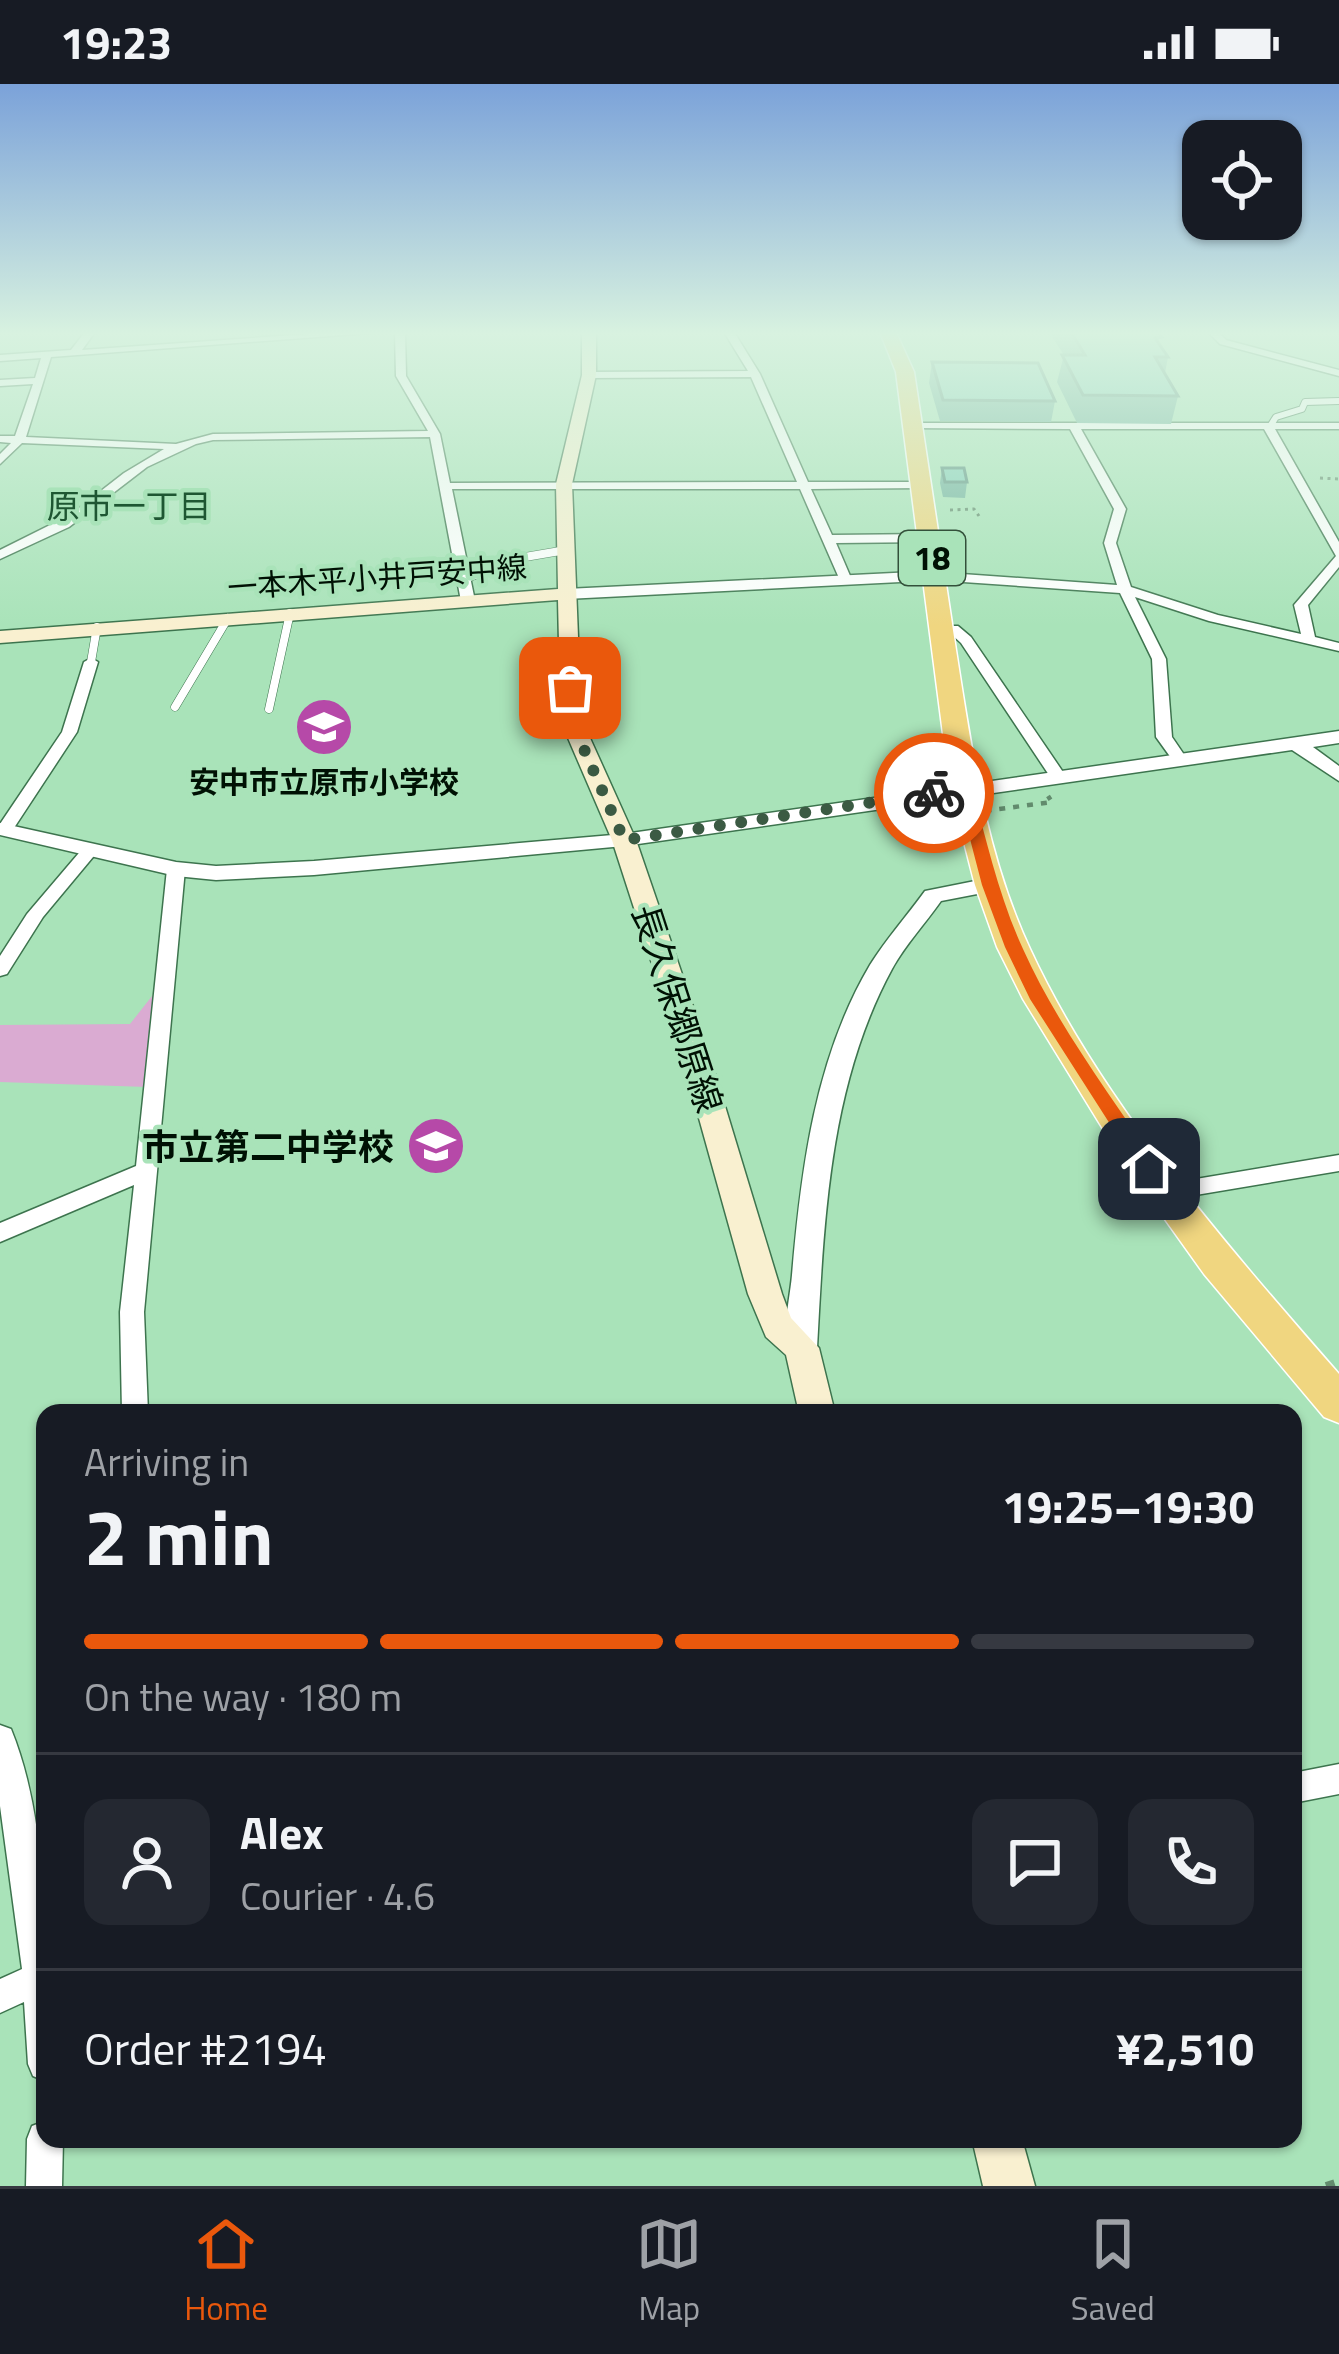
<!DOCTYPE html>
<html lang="en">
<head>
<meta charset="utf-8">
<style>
	:root { --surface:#171b24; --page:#242831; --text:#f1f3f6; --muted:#9ea1a6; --line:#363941; --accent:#ea580c }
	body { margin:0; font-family:"Titillium Web","Noto Sans JP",sans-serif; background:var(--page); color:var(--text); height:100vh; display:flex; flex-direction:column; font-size:45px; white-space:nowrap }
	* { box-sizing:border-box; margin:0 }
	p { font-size:39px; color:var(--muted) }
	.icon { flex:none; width:66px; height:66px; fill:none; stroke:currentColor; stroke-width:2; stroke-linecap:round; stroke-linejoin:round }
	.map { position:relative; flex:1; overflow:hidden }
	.panel { position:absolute; left:36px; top:1320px; width:1266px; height:744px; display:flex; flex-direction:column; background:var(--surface); border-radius:24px; box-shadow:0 3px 9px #0004 }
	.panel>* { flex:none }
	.tools { position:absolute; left:1182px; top:36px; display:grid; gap:24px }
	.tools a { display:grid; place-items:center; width:120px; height:120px; border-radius:24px; background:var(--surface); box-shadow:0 3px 9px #0004; font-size:60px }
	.pin { position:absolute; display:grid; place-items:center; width:102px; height:102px; color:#fff; margin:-51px; border-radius:24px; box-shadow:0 6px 18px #0006 }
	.courier { position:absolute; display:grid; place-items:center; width:120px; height:120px; margin:-60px; border:9px solid #ea580c; border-radius:50%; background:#fff; color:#222; box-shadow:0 3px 15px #0007 }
	.head em { font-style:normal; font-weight:700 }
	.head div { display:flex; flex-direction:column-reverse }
	.head { display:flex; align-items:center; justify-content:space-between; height:204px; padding:0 48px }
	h1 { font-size:78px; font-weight:700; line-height:90px }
	.bar { display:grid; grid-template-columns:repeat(4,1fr); gap:18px 12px; align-content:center; height:144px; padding:0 48px }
	.bar i { height:15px; border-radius:9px; background:var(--line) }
	.bar .selected { background:var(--accent) }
	.bar p { grid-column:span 4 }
	.line { display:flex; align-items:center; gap:30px; padding:0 48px; border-top:3px solid var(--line) }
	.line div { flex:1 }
	.round { display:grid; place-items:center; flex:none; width:126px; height:126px; border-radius:24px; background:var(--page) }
	.status { display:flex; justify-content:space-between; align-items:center; height:84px; padding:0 60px; background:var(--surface); direction:ltr }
	.status svg { height:33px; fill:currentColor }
	.tabs { display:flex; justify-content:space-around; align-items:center; height:168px; border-top:3px solid var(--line); background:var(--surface); font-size:33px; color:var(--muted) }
	.tabs a { display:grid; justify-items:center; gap:6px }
	.tabs .selected { color:var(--accent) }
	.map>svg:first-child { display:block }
	.green { fill:#daabd2 }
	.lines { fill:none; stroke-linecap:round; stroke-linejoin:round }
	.service-far1-casing { stroke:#3d744e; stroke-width:8 }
	.service-casing { stroke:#3d744e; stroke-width:9 }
	.minor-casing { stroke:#3d744e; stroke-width:3 }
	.tertiary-casing { stroke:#3d744e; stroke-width:3 }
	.secondary-casing { stroke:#3d744e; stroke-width:3 }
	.trunk-casing { stroke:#fff; stroke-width:3 }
	.path-far1 { stroke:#628b6d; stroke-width:3; stroke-dasharray:3 4.5; stroke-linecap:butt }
	.path { stroke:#628b6d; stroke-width:8; stroke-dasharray:9 14; stroke-linecap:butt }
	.service-far1 { stroke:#fff; stroke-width:6 }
	.service { stroke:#fff; stroke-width:8 }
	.minor { fill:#fff; fill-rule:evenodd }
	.tertiary { fill:#fff; fill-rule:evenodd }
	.secondary { fill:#f9f0d0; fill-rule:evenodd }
	.trunk { fill:#f0d680; fill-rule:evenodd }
	.path-bridge { stroke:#628b6d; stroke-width:4.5; stroke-dasharray:6 8; stroke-linecap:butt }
	.wall { fill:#72b39f }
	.building { fill:#84d0b9; stroke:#5c9282; stroke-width:3 }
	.route { fill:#ea580c }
	.done { stroke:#3b5a43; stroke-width:12; stroke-dasharray:0 21.6 }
	.labels { text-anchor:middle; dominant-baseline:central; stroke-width:9; stroke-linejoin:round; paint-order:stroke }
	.far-street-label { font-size:30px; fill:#001104; stroke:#a9e3b9 }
	.far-poi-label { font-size:30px; font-weight:bold; fill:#001104; stroke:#a9e3b9 }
	.far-neighbourhood-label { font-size:33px; fill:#1e5632; stroke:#a9e3b9 }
	.shield { fill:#a9e3b9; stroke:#33503a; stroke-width:3 }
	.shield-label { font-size:33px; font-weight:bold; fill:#001104 }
	.street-label { font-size:36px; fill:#001104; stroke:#a9e3b9 }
	.poi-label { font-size:36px; font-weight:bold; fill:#001104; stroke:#a9e3b9; text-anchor:end }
</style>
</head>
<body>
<div class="status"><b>19:23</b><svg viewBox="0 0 49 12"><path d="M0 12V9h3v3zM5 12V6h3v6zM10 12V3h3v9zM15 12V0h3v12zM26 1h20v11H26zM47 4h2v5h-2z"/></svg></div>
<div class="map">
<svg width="1339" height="2102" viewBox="0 0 1339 2102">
	<rect width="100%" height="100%" fill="#a9e3b9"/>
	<path class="green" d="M156,907L147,1003L0,998V941L130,940Z"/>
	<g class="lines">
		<defs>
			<path id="service-far1" d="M1269,344L1276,333L1302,325L1305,318L1339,317"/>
			<path id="service" d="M464,495L525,473L566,466
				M91,578L97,543
				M175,623L228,534
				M269,625L290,529"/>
			<path id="minor" d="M85,248H95L82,266L337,248H383L51,273L26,353L176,360L213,350L428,347L396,292L395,248H405L406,292L440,350L450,399L797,398L751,293L589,294L584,291L589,288L748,287L724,248H734L760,290L808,398H923L929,401L923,404L811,405L832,451L930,450L936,454L930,458L836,459L851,494L845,498L839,494L800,405H452L475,517L468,521L461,517L430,353L213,356L196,360L147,383L69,443L0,475V466L70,431L124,389L164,365L22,359L0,380V370L11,359L0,358V352H15L33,300L0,302V296L35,294L41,274L0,277V271L71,266Z
				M1208,248H1218L1226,256L1339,286V292L1220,260Z
				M913,339H1339V345H1275L1339,458V483L1308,521L1315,553L1339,559V567L1209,537L1135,513L1166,575L1172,653L1187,675L1179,680L1174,678L1156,653L1152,575L1120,509L934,496L928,492L934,488L1117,501L1104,459L1114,425L1070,345L909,344ZM1081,345H1264L1336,472L1294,521L1301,550L1218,531L1131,503L1116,459L1126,425Z
				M937,542H958L971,553L1065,691L1063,694H1051L961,559L950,549L937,548Z
				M91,574L98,578L77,648L10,750H0V740L62,648L84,578Z
				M90,762L98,767L43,833L7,890L0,892V872L27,830L84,763Z
				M176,780L185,785L144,1228L148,1329H122L120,1228L134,1101L0,1158V1139L136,1082L167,785Z
				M1339,1071V1087L1166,1116L1158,1114L1155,1108L1158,1102L1166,1100Z
				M0,1641L11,1645C53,1748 45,1887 45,1997L33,1992L28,1980L24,1918L0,1929V1895L22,1885L0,1722Z
				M1339,1680V1710L1293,1719V1689Z
				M45,2037V2055H63L62,2102H26L27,2055L32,2042Z"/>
			<path id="tertiary" d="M934,487L942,492L940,496L566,515L558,510L566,505Z
				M1339,647V659L1313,663L1339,682V697L1292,666L624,762L314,791L216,796L176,792L0,751V739L176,778L216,782L314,777L624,750Z
				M990,794L998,796V806L941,817C925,840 905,861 892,885C829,1001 824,1136 817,1264L813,1273L802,1277L791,1273C780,1252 790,1215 792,1191C801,1086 815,974 870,881C886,855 907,832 925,807Z"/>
			<path id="secondary" d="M582,248H596V291L572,400L580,604L590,654L636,756L708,966L782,1210L791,1234L819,1264L835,1329H799L786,1271L766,1253L748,1210L680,966L612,756L568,654L560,604L558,516L0,559V547L558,505L556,400L582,291Z
				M972,2055H1022L1035,2102H983Z"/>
			<path id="trunk" d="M880,248H896L914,288C928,381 942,474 956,566C972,668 986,771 1030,865C1100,1017 1229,1164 1339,1290V1339L1324,1333L1204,1190L1119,1071L1023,915L997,863L975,801L950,704L896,288Z"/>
		</defs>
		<use href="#service-far1" class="service-far1-casing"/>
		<use href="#service" class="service-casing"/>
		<use href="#minor" class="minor-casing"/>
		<use href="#tertiary" class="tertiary-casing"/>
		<use href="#secondary" class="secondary-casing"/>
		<use href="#trunk" class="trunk-casing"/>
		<path class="path-far1" d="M1320,394L1339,395
			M950,426L974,425L979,432"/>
		<path class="path" d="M1326,2102L1339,2098"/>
		<use href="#service-far1" class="service-far1"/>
		<use href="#service" class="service"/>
		<use href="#minor" class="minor"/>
		<use href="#tertiary" class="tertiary"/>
		<use href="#secondary" class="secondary"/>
		<use href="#trunk" class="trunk"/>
		<path class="path-bridge" d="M891,734L894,739L1052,718L1048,712"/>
	</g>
	<path class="wall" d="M1049,248H1158L1160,262L1168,273L1165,289L1178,312L1171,340L1077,339L1057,298L1064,271Z
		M932,278L1055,317L1051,338L940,337L929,299Z
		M942,384L967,398L965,414L943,413L940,399Z"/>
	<path class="building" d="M1071,248H1158L1162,253L1155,254L1168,273H1155L1178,312L1083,311L1062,271H1085Z
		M932,278L1038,279L1055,317L943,316Z
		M942,384H964L967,398H945Z"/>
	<linearGradient id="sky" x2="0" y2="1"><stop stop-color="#7ba2d9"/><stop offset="0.46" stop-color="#d8f2e0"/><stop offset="1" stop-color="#d8f2e0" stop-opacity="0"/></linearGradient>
	<rect width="1339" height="542" fill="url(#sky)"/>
	<path class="route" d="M964,699L972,704C987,758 999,813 1023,865C1057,941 1110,1010 1156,1080V1090H1142L1030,915L1005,863L982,801L958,709L934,713L926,709Z"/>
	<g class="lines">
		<path class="done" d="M570,604L579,654L624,756L934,709"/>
	</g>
	<defs>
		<symbol id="school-disc" viewBox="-11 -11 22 22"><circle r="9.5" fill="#b649a8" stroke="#a9e3b9"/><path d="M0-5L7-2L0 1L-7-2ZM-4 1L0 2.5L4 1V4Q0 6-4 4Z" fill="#fff"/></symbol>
	</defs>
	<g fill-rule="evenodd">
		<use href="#school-disc" x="291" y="610" width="66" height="66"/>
		<use href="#school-disc" x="403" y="1029" width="66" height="66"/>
	</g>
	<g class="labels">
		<g class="far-street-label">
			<text transform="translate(377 493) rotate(-4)">一本木平小井戸安中線</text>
		</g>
		<g class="far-poi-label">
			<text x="324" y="698">安中市立原市小学校</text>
		</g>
		<g class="far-neighbourhood-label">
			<text x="129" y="422">原市一丁目</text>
		</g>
		<rect class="shield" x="899" y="447" width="66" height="54" rx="9"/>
		<g class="shield-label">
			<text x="932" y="474">18</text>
		</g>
		<g class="street-label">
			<text transform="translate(678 924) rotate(72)">長久保郷原線</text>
		</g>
		<g class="poi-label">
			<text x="394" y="1062">市立第二中学校</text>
		</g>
	</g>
</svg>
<div class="tools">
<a><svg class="icon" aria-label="locate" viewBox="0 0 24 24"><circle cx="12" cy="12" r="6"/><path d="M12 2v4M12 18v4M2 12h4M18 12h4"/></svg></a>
</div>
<div class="pin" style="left:570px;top:604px;background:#ea580c"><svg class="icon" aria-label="bag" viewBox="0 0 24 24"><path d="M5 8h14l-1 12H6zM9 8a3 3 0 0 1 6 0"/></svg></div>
<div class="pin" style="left:1149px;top:1085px;background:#1f2937"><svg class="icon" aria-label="home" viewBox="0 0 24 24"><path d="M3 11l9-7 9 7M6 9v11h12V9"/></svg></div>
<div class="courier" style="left:934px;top:709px"><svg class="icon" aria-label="bike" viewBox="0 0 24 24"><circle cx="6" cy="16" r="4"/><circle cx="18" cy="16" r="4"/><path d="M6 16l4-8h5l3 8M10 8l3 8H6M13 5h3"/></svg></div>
<section class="panel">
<div class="head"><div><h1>2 min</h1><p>Arriving in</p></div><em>19:25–19:30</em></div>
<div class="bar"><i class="selected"></i><i class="selected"></i><i class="selected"></i><i></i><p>On the way · 180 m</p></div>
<div class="line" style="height:216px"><a class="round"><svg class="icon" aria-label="person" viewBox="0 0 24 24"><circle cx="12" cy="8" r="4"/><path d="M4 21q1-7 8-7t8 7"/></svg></a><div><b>Alex</b><p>Courier · 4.6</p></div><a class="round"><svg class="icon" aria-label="chat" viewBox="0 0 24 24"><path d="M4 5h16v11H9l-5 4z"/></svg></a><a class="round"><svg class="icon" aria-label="phone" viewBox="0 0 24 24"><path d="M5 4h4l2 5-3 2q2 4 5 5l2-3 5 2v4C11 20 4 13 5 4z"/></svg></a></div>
<div class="line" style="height:156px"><div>Order #2194</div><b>¥2,510</b></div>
</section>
</div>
<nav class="tabs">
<a class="selected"><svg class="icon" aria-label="home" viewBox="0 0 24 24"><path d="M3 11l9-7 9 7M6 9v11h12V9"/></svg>Home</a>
<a><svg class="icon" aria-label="map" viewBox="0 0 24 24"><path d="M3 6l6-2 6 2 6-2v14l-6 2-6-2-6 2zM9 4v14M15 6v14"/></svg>Map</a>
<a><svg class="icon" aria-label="saved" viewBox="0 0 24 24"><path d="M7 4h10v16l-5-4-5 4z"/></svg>Saved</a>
</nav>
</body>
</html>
